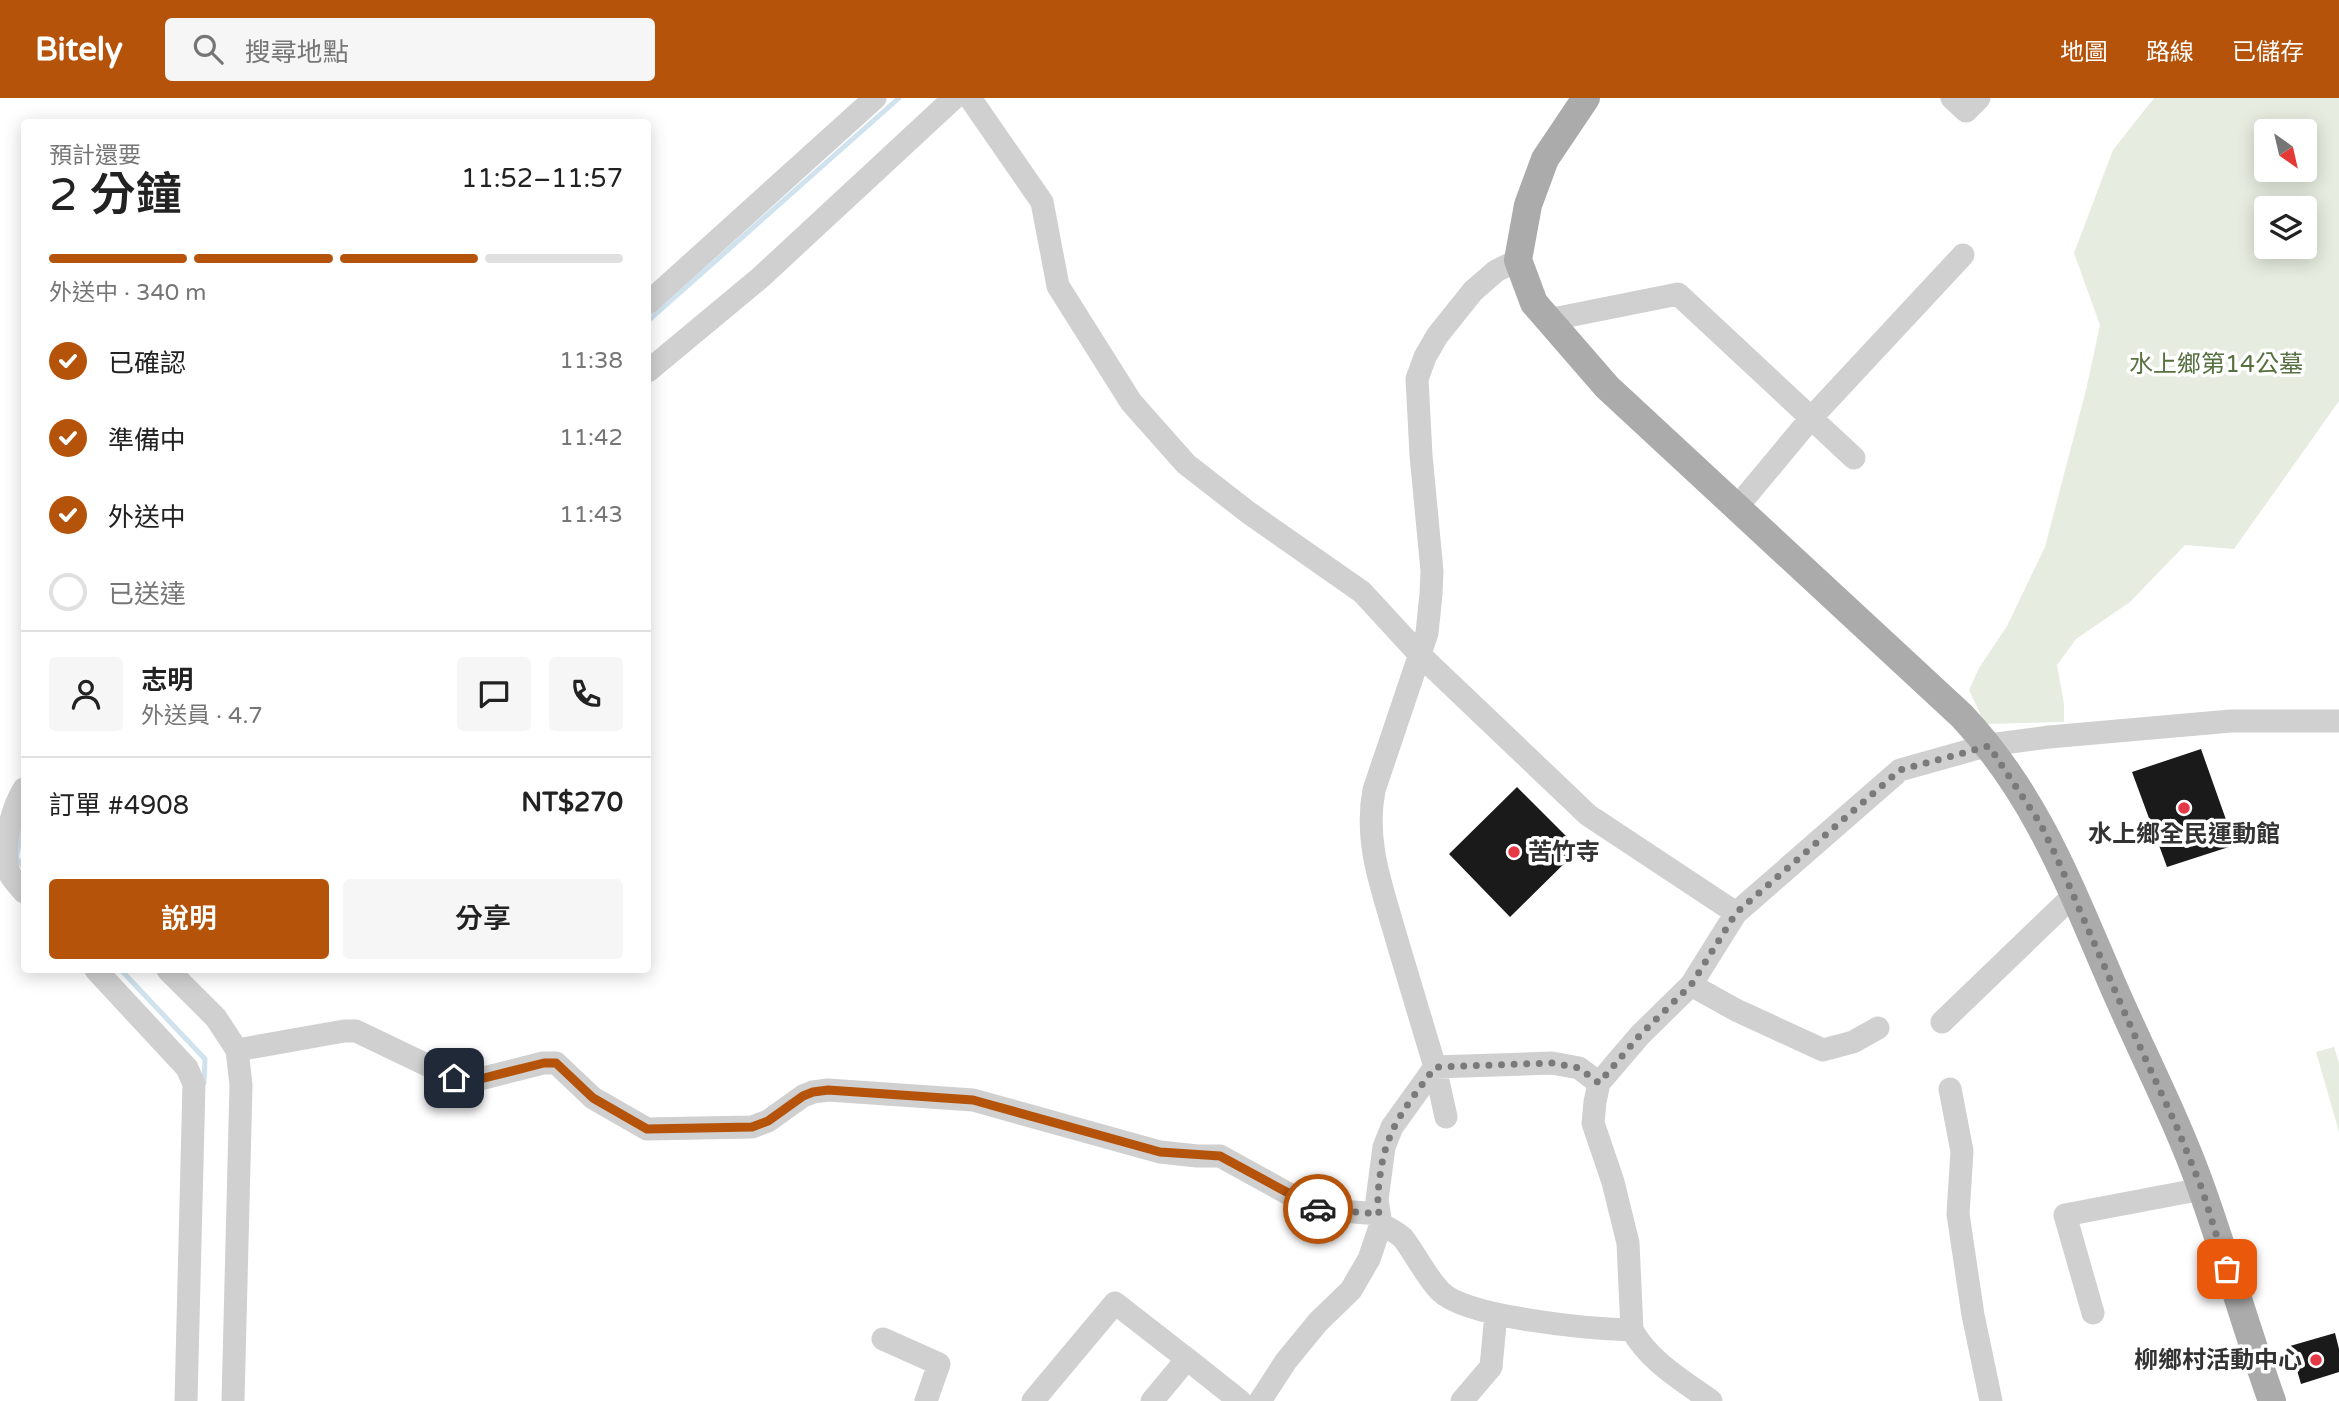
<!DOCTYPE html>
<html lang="zh-TW">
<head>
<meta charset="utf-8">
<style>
	:root { --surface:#fff; --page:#f6f6f6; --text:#222; --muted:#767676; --line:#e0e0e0; --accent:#b45309 }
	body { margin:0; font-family:"Varela Round","Noto Sans TC",sans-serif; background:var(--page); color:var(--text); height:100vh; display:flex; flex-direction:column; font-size:26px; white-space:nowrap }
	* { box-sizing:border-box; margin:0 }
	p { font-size:23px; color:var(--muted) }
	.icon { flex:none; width:38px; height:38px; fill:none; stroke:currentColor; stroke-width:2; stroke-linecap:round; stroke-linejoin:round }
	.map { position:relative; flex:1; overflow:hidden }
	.details { position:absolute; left:21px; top:21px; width:630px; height:854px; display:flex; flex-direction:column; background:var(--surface); border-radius:7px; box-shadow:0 4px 18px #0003 }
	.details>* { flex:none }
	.needle { width:46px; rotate:146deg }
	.controls { position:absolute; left:2254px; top:21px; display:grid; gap:14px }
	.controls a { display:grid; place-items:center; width:63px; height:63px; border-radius:7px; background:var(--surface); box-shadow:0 4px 18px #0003; font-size:35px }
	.pin { position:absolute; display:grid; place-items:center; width:60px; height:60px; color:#fff; margin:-30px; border-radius:14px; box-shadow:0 4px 10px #0006 }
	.courier { position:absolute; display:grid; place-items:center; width:70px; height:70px; margin:-35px; border:5px solid #b45309; border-radius:50%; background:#fff; color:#222; box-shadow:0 2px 9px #0007 }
	.headline em { font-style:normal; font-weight:600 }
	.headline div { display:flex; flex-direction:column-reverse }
	.headline { display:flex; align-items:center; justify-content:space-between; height:119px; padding:0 28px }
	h1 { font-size:46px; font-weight:600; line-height:52px }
	.bar { display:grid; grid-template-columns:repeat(4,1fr); gap:10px 7px; align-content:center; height:84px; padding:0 28px }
	.bar i { height:9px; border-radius:5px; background:var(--line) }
	.bar .current { background:var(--accent) }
	.bar p { grid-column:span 4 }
	.line { display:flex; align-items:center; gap:18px; padding:0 28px; border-top:2px solid var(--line) }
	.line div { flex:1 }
	.round { display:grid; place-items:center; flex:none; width:74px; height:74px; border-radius:7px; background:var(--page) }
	ol { padding:0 28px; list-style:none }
	li { display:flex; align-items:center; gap:21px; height:77px }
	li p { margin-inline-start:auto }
	li .icon { padding:7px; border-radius:50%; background:var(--accent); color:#fff; stroke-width:4 }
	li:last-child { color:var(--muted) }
	li i { width:38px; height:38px; border:4px solid var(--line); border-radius:50% }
	.primary-button { display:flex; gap:14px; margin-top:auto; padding:14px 28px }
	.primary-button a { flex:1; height:80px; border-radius:7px; background:var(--accent); color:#fff; font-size:28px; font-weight:600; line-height:80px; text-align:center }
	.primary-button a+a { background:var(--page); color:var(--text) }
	header { display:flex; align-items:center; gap:42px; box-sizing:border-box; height:98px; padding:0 35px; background:var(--accent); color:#fff }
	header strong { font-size:33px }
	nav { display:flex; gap:38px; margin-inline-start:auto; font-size:24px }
	.search { width:490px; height:63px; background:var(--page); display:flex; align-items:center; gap:18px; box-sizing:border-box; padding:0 24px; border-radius:7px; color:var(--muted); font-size:26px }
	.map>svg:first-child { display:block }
	.green { fill:#e6ecdf; fill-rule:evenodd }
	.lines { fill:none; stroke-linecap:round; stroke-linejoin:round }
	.stream { stroke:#cfe2ee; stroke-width:5 }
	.building { fill:#1a1a1a }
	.minor { stroke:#d0d0d0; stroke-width:23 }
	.major { stroke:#ababab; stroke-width:28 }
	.done { stroke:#7a7a7a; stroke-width:7; stroke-dasharray:0 12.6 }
	.route { stroke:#b45309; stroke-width:9 }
	.poi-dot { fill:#e63946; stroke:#fff; stroke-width:2.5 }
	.labels { text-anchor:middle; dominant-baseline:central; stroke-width:7; stroke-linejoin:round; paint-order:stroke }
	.park-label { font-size:24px; fill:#56703f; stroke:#fff }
	.poi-label { font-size:24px; font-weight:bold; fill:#333; stroke:#fff }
</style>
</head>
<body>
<header>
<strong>Bitely</strong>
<div class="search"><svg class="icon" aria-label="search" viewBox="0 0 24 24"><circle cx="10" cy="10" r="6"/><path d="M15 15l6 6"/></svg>搜尋地點</div>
<nav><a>地圖</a><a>路線</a><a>已儲存</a></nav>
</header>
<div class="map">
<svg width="2339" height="1303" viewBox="0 0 2339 1303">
	<rect width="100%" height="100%" fill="#fff"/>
	<path class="green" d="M2154,0H2339V303L2234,451L2185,447L2130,504L2076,541L2057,567L2064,606V624L1985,626L1969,592L1979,570L2007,528L2045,449L2086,292L2100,227L2074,155L2113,52ZM2266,33H2305V72H2266ZM2266,110H2305V149H2266Z
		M2334,949L2339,965V1034L2316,954Z"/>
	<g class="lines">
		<path class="stream" d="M648,223L899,0
			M24,724L16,760L24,769
			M121,872L205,961L204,985"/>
	</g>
	<path class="building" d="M2201,651L2235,747L2167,769L2132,674Z
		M1517,689L1579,751L1510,819L1449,756Z
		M2335,1235L2339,1251V1274L2301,1286L2290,1248Z"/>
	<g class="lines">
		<path class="minor" d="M970,0L1042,104L1058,188L1131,304L1186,366L1249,415L1362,494L1420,557L1588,717L1736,815
			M1952,0L1966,13L1979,0
			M648,205L875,0
			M1548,222L1678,196L1854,360
			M648,273L761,179L954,0
			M1737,409L1812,319L1963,157
			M24,691C12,710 2,748 8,772C10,779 19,788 24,794
			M96,872L187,970L194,986L186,1303
			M168,872L216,920L237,952L241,987L233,1303
			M1691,887L1736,815L1900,672L1989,647L2049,639L2231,623H2339
			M1942,924L2074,797
			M237,952L344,933H356L454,980L472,983L543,965H556L593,1000L647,1031L752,1029L768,1023L803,998L813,994L828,992L973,1002L1160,1054L1197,1058H1220L1316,1111L1379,1116
			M1950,991L1962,1053L1958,1116L1973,1217L1991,1303
			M1446,1019L1435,969L1552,965L1579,970L1599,985
			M1381,1126C1388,1130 1397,1134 1403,1140C1416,1157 1425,1177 1440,1193C1466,1220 1592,1231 1632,1232C1649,1263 1682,1282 1711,1303
			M2093,1215L2065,1117L2202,1091
			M1632,1232L1628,1145L1613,1084L1593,1025L1595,1004L1599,985L1640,937L1691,887L1736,912L1823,952L1853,944L1878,930
			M883,1241L939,1266L926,1303
			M1033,1303L1115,1205L1187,1261
			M1152,1303L1187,1261L1240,1303
			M1260,1303L1286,1263L1318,1224L1351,1192L1369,1161L1381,1126L1377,1102L1384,1049L1392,1029L1435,969C1422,926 1409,883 1396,839C1382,789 1364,745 1374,692L1427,535L1431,496L1432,473L1421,357L1417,281L1425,259L1437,238L1473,193L1496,173L1518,162
			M1462,1303L1491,1269L1496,1216"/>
		<path class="major" d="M1586,0L1545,61L1528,107L1518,162L1534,205L1607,289L1962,618C2036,697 2069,786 2111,883C2141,953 2177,1021 2202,1092C2227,1162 2247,1233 2272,1303"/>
	</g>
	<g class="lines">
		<path class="done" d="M1318,1111L1379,1116C1377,1103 1378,1092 1380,1078C1386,1029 1407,1008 1435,969L1552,965L1579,970L1599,985L1640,937L1691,887L1736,815L1900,672L1989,648L2040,725L2057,760L2134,936L2176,1027L2202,1091L2227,1171"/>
		<path class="route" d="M454,980L472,983L544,965H556L593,1000L647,1031L752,1029L768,1023L803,998L813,994L828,992L973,1002L1160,1054L1220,1058L1318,1111"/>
	</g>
	<g class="poi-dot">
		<circle cx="2184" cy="710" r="7"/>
		<circle cx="1514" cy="754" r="7"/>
		<circle cx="2316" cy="1262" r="7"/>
	</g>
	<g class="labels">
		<g class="park-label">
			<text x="2216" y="266">水上鄉第14公墓</text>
		</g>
		<g class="poi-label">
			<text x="2184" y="736">水上鄉全民運動館</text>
			<text x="1528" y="754" text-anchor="start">苦竹寺</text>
			<text x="2302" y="1262" text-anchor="end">柳鄉村活動中心</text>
		</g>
	</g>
</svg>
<div class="controls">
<a><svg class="needle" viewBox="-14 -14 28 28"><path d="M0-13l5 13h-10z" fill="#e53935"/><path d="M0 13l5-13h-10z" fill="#767676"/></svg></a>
<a><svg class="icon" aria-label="layers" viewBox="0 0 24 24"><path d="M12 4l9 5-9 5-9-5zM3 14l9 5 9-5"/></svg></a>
</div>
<div class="pin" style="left:2227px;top:1171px;background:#ea580c"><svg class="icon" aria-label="bag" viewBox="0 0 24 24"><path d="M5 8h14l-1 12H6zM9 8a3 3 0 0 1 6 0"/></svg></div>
<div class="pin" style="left:454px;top:980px;background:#1f2937"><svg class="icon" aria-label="home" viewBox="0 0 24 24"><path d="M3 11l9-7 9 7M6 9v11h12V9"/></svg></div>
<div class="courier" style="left:1318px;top:1111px"><svg class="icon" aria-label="car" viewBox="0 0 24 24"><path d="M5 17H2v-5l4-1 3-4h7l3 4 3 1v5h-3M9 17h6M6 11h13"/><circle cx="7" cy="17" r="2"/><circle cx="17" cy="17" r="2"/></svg></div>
<section class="details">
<div class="headline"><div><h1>2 分鐘</h1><p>預計還要</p></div><em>11:52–11:57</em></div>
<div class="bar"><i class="current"></i><i class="current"></i><i class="current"></i><i></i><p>外送中 · 340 m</p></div>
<ol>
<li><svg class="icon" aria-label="check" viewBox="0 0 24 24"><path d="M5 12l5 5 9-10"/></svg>已確認<p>11:38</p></li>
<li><svg class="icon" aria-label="check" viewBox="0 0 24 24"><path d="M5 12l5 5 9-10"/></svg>準備中<p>11:42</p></li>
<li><svg class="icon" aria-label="check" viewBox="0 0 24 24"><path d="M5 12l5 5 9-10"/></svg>外送中<p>11:43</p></li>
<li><i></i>已送達</li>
</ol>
<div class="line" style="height:126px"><a class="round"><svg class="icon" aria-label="person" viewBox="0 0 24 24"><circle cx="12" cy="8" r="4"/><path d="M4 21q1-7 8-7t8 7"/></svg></a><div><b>志明</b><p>外送員 · 4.7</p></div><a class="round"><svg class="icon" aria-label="chat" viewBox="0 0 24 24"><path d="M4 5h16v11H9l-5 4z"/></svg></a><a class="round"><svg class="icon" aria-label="phone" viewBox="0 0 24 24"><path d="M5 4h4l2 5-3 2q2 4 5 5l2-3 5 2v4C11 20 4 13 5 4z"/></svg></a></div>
<div class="line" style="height:91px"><div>訂單 #4908</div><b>NT$270</b></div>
<div class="primary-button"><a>說明</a><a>分享</a></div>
</section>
</div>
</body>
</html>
